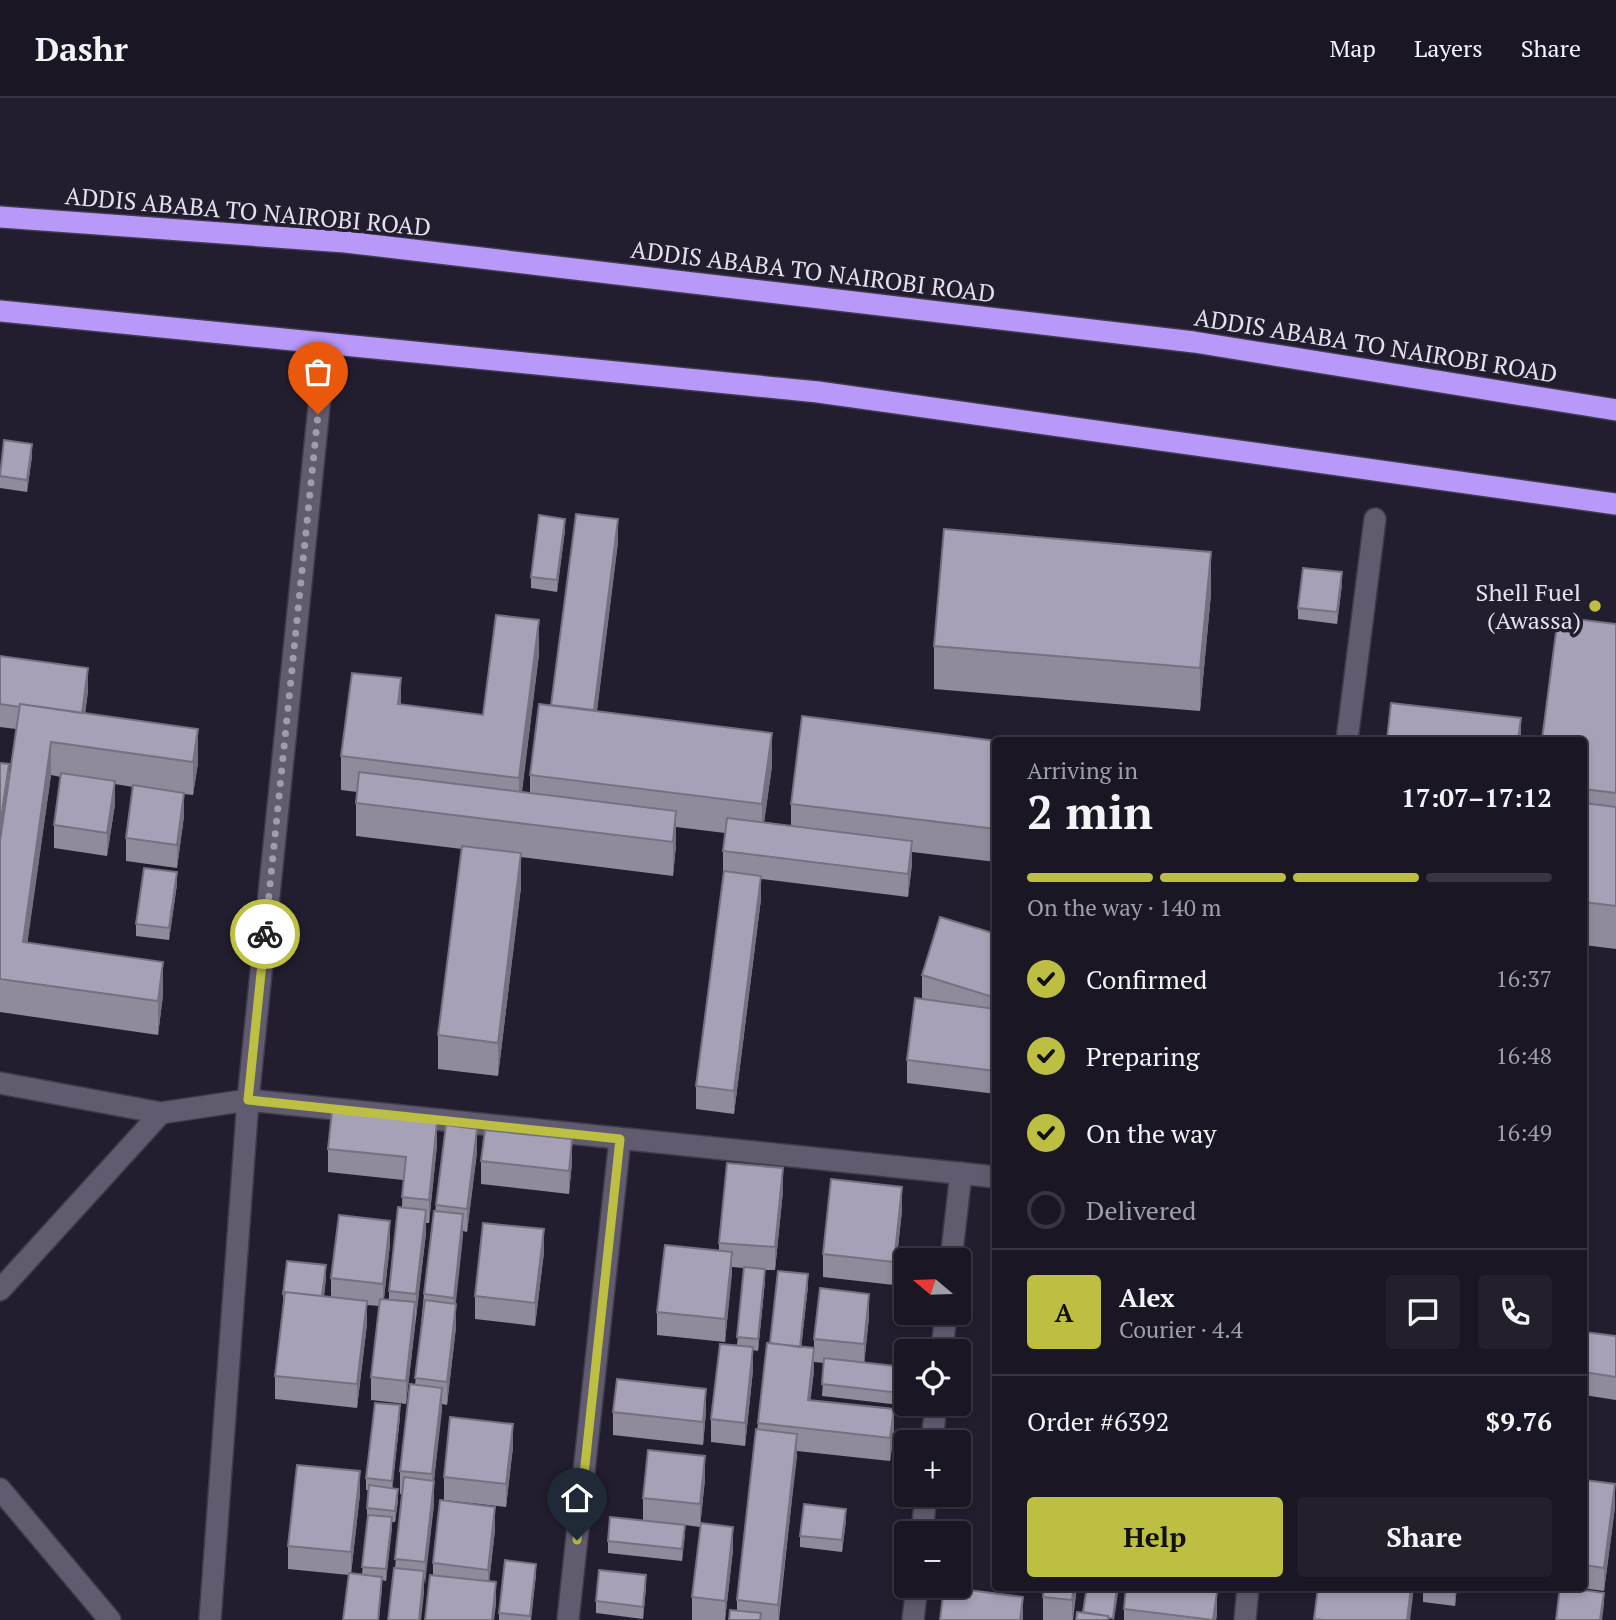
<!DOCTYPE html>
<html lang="en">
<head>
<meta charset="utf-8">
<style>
	:root { --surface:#1a1623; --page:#231f2b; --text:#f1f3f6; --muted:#9f9fa6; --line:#383541; --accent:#bdbf43 }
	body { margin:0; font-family:"PT Serif",serif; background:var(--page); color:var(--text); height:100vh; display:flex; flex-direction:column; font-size:26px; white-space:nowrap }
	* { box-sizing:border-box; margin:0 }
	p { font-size:23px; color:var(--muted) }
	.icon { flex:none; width:38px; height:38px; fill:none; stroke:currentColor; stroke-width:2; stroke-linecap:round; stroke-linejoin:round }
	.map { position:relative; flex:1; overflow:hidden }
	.drawer { position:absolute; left:992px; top:639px; width:595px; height:854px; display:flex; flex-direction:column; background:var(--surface); border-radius:7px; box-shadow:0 4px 10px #0003,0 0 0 2px var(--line) }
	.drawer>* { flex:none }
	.needle { width:46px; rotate:289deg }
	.fabs { position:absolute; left:894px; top:1150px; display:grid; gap:14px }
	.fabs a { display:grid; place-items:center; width:77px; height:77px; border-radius:7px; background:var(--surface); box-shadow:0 4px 10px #0003,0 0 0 2px var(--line); font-size:35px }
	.pin { position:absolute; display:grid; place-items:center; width:60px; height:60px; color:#fff; margin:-72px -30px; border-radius:50% 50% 50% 0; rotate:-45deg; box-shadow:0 0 7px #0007 }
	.pin .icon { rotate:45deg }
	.courier { position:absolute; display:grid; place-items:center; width:70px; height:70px; margin:-35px; border:5px solid #bdbf43; border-radius:50%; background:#fff; color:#222; box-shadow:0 2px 9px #0007 }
	.headline em { font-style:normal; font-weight:800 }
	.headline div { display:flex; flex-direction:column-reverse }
	.headline { display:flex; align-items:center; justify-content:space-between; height:119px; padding:0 35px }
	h1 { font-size:46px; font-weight:800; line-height:52px }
	.bar { display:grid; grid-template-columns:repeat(4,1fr); gap:10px 7px; align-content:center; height:84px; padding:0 35px }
	.bar i { height:9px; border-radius:5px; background:var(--line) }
	.bar .active { background:var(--accent) }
	.bar p { grid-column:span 4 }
	.line { display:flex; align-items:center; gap:18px; padding:0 35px; border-top:2px solid var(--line) }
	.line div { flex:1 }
	.round { display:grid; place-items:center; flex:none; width:74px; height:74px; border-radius:7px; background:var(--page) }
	ol { padding:0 35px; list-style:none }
	li { display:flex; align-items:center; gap:21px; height:77px }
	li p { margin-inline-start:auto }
	li .icon { padding:7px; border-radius:50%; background:var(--accent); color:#111; stroke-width:4 }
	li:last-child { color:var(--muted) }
	li i { width:38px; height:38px; border:4px solid var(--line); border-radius:50% }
	.button { display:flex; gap:14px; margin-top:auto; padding:14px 35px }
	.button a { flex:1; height:80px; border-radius:7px; background:var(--accent); color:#111; font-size:28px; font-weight:800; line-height:80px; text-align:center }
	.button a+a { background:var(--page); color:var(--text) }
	header { display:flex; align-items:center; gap:42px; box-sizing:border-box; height:98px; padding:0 35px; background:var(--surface); border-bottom:2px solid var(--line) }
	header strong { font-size:33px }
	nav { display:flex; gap:38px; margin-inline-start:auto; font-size:24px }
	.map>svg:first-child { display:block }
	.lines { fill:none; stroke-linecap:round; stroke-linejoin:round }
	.minor-casing { stroke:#403b4a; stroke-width:24 }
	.highway-casing { stroke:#403b4a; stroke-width:24 }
	.minor { stroke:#615b70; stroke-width:21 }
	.highway { stroke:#b898f9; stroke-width:21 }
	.wall { fill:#908a9d }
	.shaded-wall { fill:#757180 }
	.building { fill:#a7a1b7; stroke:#757180; stroke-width:2 }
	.done { stroke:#a09daa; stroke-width:7; stroke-dasharray:0 12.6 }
	.route { stroke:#bdbf43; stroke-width:9 }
	.poi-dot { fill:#bdbf43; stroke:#231e2f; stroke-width:2.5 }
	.labels { text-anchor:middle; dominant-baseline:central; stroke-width:7; stroke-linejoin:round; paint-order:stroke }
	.street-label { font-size:24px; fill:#e4e1ed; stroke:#231e2f }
	.poi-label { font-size:24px; fill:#e4e1ed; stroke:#231e2f; text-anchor:end }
</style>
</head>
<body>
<header>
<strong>Dashr</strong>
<nav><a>Map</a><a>Layers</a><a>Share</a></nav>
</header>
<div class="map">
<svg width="1616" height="1522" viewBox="0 0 1616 1522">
	<rect width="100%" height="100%" fill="#231e2f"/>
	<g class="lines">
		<defs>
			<path id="minor" d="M1347,642L1375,421
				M0,985L161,1015L248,1002L996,1079
				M951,1162L961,1075
				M0,1192L161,1015
				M942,1253L946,1214
				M932,1344L936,1306
				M0,1391L110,1522
				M922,1435L926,1396
				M210,1522L248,1002L321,289
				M568,1522L620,1041
				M913,1522L917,1488
				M1245,1522L1248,1489"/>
			<path id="highway" d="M0,119L345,144L1194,244L1616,312
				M0,213L818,294L1616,406"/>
		</defs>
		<use href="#minor" class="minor-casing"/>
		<use href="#highway" class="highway-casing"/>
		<use href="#minor" class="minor"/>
		<use href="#highway" class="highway"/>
	</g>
	<path class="wall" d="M32,358L27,394L0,390V372Z
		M565,432L557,494L531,490V479Z
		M618,444L597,613L772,668L764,724L791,728V706L996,643V764L912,754V766L908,799L761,781V801L734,1016L696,1011V988L723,777V753L725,735L676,729V747L673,778L521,759V789L498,978L438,971V937L462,751L356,738V705L357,694L341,692V658L483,617L539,556L522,694L530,695V677L551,608Z
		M1342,486L1337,526L1298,521V510Z
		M1211,496L1200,613L934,591V548Z
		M1616,526V851L1584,847V642Z
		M0,558L88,593L85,615L198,665L193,697L184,696V718L177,770L126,763V740L133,689L115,686V706L107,758L54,750V727L61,679L51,677L27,845L163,897L158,937L0,914V743L16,631L0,629Z
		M177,786L169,842L136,838V826Z
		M996,836V996L907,985V962L928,902L922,900V877Z
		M437,1047L429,1125H426V1135L406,1306L371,1302V1279L379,1208L367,1207V1226L357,1310L275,1301V1278L283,1206V1196L326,1179L324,1199H331V1180L390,1146L384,1201H389V1193L402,1109L403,1082L328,1074V1051Z
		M477,1054L467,1134L463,1133L455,1206L456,1229L447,1307L442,1306L434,1383V1406L424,1487V1496L395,1470L402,1397L400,1396V1373L415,1287L424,1196L436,1107Z
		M481,1063L572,1064L569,1096L481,1086Z
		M783,1093L775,1172H765V1183L758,1253L753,1252V1272L745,1348L711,1344V1321L737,1247L744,1170L732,1169L725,1244L657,1237V1214L719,1152V1145Z
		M902,1112L894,1187L823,1179V1156Z
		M996,1134V1166H995Z
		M544,1154L535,1228L475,1221V1198Z
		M808,1188L801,1249L814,1273L810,1302L894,1334L890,1363L797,1353L779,1522H729L737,1512V1502L758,1325Z
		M869,1219L864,1265L903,1281L900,1307L822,1298L824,1265L814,1264V1241Z
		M1584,1234L1616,1238V1302L1584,1297Z
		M613,1314H706L703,1347L613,1337Z
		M400,1319L392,1390L398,1403L395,1424H392L386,1483L382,1482V1490L349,1477L288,1471V1448L360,1396L351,1475L362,1476L368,1422H367V1410L368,1392H366V1380Z
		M513,1349L506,1409L444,1402V1379Z
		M705,1381L700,1429L685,1427L682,1463L608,1455V1443L643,1422V1400Z
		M1584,1382L1615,1409L1604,1493L1574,1489H1584Z
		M846,1422L842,1454L800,1449V1438Z
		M495,1432L489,1483L496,1507L433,1477V1465Z
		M733,1452L725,1522H692V1499Z
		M536,1477L531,1522H499V1515Z
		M646,1489L643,1521L596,1515V1503Z
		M1077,1489L1073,1522H1043V1499Z
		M1423,1489H1457L1455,1508L1423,1504Z
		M1494,1489H1520L1519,1493Z
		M1124,1511L1217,1517L1216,1522H1124Z"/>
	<path class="shaded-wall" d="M32,346V358L27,394V382Z
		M565,421V432L557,494V482Z
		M618,421V444L594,635V612Z
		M1211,454V496L1200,613V570Z
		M1342,474V486L1337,526V514Z
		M539,522V556L519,714V680Z
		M88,570V593L82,641V618Z
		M401,580V614L398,606Z
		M1521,620V642H1518Z
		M198,631V665L193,697V664Z
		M772,635V668L762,740V706Z
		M51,644V677L23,877V844Z
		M9,666V678L0,739V727Z
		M115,683V706L107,758V735Z
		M184,695V718L177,770V747Z
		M676,713V747L673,778V744Z
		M912,743V766L908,799V776Z
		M521,755V789L498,978V945Z
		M177,774V786L169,842V830Z
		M761,778V801L734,1016V993Z
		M163,864V897L158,937V903Z
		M437,1024V1047L429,1125V1102Z
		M477,1031V1054L467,1134V1111Z
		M572,1041V1064L569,1096V1073Z
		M783,1070V1093L775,1172V1149Z
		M902,1089V1112L894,1187V1164Z
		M426,1112V1135L416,1219V1196Z
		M463,1116V1139L454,1223V1200Z
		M390,1123V1146L383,1209V1186Z
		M544,1131V1154L535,1228V1205Z
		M732,1154V1177L725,1244V1221Z
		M326,1167V1179L322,1212V1200Z
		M765,1171V1183L758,1253V1241Z
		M808,1176V1188L800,1262V1250Z
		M869,1196V1219L864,1269V1246Z
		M367,1203V1226L357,1310V1286Z
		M415,1204V1227L406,1306V1283Z
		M456,1206V1229L447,1307V1284Z
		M753,1249V1272L745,1348V1325Z
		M814,1250V1273L808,1325V1302Z
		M903,1269V1281L900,1307V1295Z
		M442,1290V1313L434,1383V1406L425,1487V1464L432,1399V1376Z
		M706,1291V1314L703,1347V1324Z
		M400,1307V1319L392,1395V1383Z
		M894,1311V1334L890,1363V1340Z
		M513,1326V1349L506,1409V1386Z
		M797,1336V1359L778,1522V1507Z
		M705,1358V1381L700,1429V1406Z
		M360,1373V1396L351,1477V1454Z
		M1615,1386V1409L1604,1493V1470Z
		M398,1391V1403L395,1424V1413Z
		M495,1409V1432L488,1495V1472Z
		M846,1411V1422L842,1454V1442Z
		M392,1419V1431L386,1483V1471Z
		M685,1427V1438L682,1463V1451Z
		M733,1429V1452L725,1522V1503Z
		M536,1466V1477L530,1522V1518Z
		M424,1473V1496L421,1522H419Z
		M646,1477V1489L643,1521V1509Z
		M382,1479V1490L379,1522H378Z
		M496,1484V1507L494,1522H492Z
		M1074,1489H1077L1072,1522V1502Z
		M1117,1489H1119L1114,1522H1113Z
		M1411,1489H1414L1410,1522H1407Z
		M1455,1489H1457L1455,1508Z
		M1217,1494V1517L1216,1522H1213Z
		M1604,1495V1507L1602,1522H1600Z
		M1023,1499V1522H1020Z"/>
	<path class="building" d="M4,342L32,346L27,382L0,378Z
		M576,416L618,421L594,612L551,607Z
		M539,417L565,421L557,482L531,479Z
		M944,431L1211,454L1200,570L934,548Z
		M1303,470L1342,474L1337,514L1298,510Z
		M496,517L539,522L519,680L341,658L352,575L401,580L398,606L483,617Z
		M1558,519L1616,526V695L1584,691V642H1542Z
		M0,558L88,570L82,615L20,606L19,609L0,606Z
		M1391,605L1521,620L1518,642H1387Z
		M20,606L198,631L193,664L51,644L23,844L163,864L158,903L0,881V743Z
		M539,606L772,635L762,706L530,677Z
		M802,618L996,643V731L791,706Z
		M0,665L9,666L0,727Z
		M359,674L676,713L673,744L356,705Z
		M61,675L115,683L107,735L54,727Z
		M133,687L184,695L177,747L126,740Z
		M1584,705L1616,709V808L1584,804Z
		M727,720L912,743L908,776L723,753Z
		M462,748L521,755L498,945L438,937Z
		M144,770L177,774L169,830L136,826Z
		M724,773L761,778L734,993L696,988Z
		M940,819L996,836V900L922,877Z
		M915,900L996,911V973L907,962Z
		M332,1013L437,1024L429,1102L402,1099L406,1059L328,1051Z
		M446,1027L477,1031L467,1111L436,1107Z
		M485,1032L572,1041L569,1073L481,1063Z
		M727,1065L783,1070L775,1149L719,1145Z
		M831,1081L902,1089L894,1164L823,1156Z
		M398,1109L426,1112L416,1196L389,1193Z
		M434,1113L463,1116L454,1200L424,1196Z
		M339,1117L390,1123L383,1186L331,1180Z
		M483,1125L544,1131L535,1205L475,1198Z
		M665,1147L732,1154L725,1221L657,1214Z
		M287,1163L326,1167L322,1198L285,1194V1196H283Z
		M744,1169L765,1171L758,1241L737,1239Z
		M778,1173L808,1176L800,1249L770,1245Z
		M820,1190L869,1196L864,1246L814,1241Z
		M285,1194L367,1203L357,1286L275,1278Z
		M380,1201L415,1204L406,1283L371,1279Z
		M425,1202L456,1206L447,1284L415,1280Z
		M1584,1234L1616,1238V1279L1584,1274Z
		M767,1245L814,1250L808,1302L894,1311L890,1340L758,1325Z
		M720,1246L753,1249L745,1325L711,1321Z
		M824,1260L903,1269L900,1295L822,1286Z
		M617,1281L706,1291L703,1324L613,1314Z
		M410,1286L442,1290L432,1376L400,1373Z
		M375,1305L400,1307L392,1383L366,1380Z
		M450,1319L513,1326L506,1386L444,1379Z
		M756,1331L797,1336L778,1507L737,1502Z
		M648,1352L705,1358L700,1406L643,1400Z
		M297,1367L360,1373L351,1454L288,1448Z
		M404,1379L434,1383L425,1464L395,1461Z
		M1584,1382L1615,1386L1604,1470L1584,1467Z
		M369,1387L398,1391L395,1413L367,1410Z
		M440,1402L495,1409L488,1472L433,1465Z
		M804,1406L846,1411L842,1442L800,1438Z
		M368,1417L392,1419L386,1471L362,1469Z
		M610,1419L685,1427L682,1451L608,1443Z
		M701,1425L733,1429L725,1503L692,1499Z
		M505,1462L536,1466L530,1518L499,1515Z
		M394,1470L424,1473L419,1522H388Z
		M599,1472L646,1477L643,1509L596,1503Z
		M349,1475L382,1479L378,1522H343Z
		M430,1477L496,1484L492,1522H425Z
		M944,1489L1023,1499L1020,1522H940Z
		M1044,1489H1074L1072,1502L1043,1499Z
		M1087,1489H1117L1113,1520H1108V1518L1083,1514Z
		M1126,1489H1183L1217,1494L1213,1522L1124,1511Z
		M1318,1489H1411L1407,1522H1324L1314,1521Z
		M1560,1489L1604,1495L1600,1522H1556Z
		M730,1512L761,1515L760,1522H729Z
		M1077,1514L1108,1518V1522H1076Z"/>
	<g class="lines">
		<path class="done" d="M265,836L318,316"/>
		<path class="route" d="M265,836L248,1002L620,1041L577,1442"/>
	</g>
	<circle class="poi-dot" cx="1595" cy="508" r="7"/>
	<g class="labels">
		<g class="street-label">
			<text transform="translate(248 113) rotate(5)">ADDIS ABABA TO NAIROBI ROAD</text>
			<text transform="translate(813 173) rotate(7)">ADDIS ABABA TO NAIROBI ROAD</text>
			<text transform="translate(1376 247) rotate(9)">ADDIS ABABA TO NAIROBI ROAD</text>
		</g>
		<g class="poi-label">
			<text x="1581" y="494">Shell Fuel<tspan x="1581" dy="28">(Awassa)</tspan></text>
		</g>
	</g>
</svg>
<div class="fabs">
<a><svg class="needle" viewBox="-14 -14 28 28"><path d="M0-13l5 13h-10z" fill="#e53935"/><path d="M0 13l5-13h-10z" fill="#9f9fa6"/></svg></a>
<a><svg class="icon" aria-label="locate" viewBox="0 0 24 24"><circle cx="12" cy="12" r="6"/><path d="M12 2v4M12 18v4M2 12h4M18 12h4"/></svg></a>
<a>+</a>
<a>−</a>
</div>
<div class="pin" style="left:318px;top:316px;background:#ea580c"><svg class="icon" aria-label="bag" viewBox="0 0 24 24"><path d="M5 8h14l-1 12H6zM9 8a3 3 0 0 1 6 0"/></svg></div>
<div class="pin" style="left:577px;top:1442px;background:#1f2937"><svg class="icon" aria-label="home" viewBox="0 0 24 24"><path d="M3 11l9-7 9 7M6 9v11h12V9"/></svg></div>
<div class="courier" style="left:265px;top:836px"><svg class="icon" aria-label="bike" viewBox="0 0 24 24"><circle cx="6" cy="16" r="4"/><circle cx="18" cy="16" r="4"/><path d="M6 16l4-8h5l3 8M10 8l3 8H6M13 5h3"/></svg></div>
<section class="drawer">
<div class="headline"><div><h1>2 min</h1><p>Arriving in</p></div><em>17:07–17:12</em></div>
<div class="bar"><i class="active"></i><i class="active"></i><i class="active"></i><i></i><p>On the way · 140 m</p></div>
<ol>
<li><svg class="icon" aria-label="check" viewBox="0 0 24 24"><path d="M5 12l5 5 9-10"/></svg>Confirmed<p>16:37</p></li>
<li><svg class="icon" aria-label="check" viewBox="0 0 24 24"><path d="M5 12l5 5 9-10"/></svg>Preparing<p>16:48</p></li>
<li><svg class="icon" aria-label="check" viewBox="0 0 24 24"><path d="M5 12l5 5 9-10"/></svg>On the way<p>16:49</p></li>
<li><i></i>Delivered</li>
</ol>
<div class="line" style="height:126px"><b class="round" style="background:var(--accent);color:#111">A</b><div><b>Alex</b><p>Courier · 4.4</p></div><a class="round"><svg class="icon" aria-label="chat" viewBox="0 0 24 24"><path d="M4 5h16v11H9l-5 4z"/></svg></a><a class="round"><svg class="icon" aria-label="phone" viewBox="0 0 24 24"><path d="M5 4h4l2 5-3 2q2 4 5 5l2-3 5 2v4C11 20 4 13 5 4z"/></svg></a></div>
<div class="line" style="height:91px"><div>Order #6392</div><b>$9.76</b></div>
<div class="button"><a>Help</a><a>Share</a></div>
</section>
</div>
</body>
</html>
